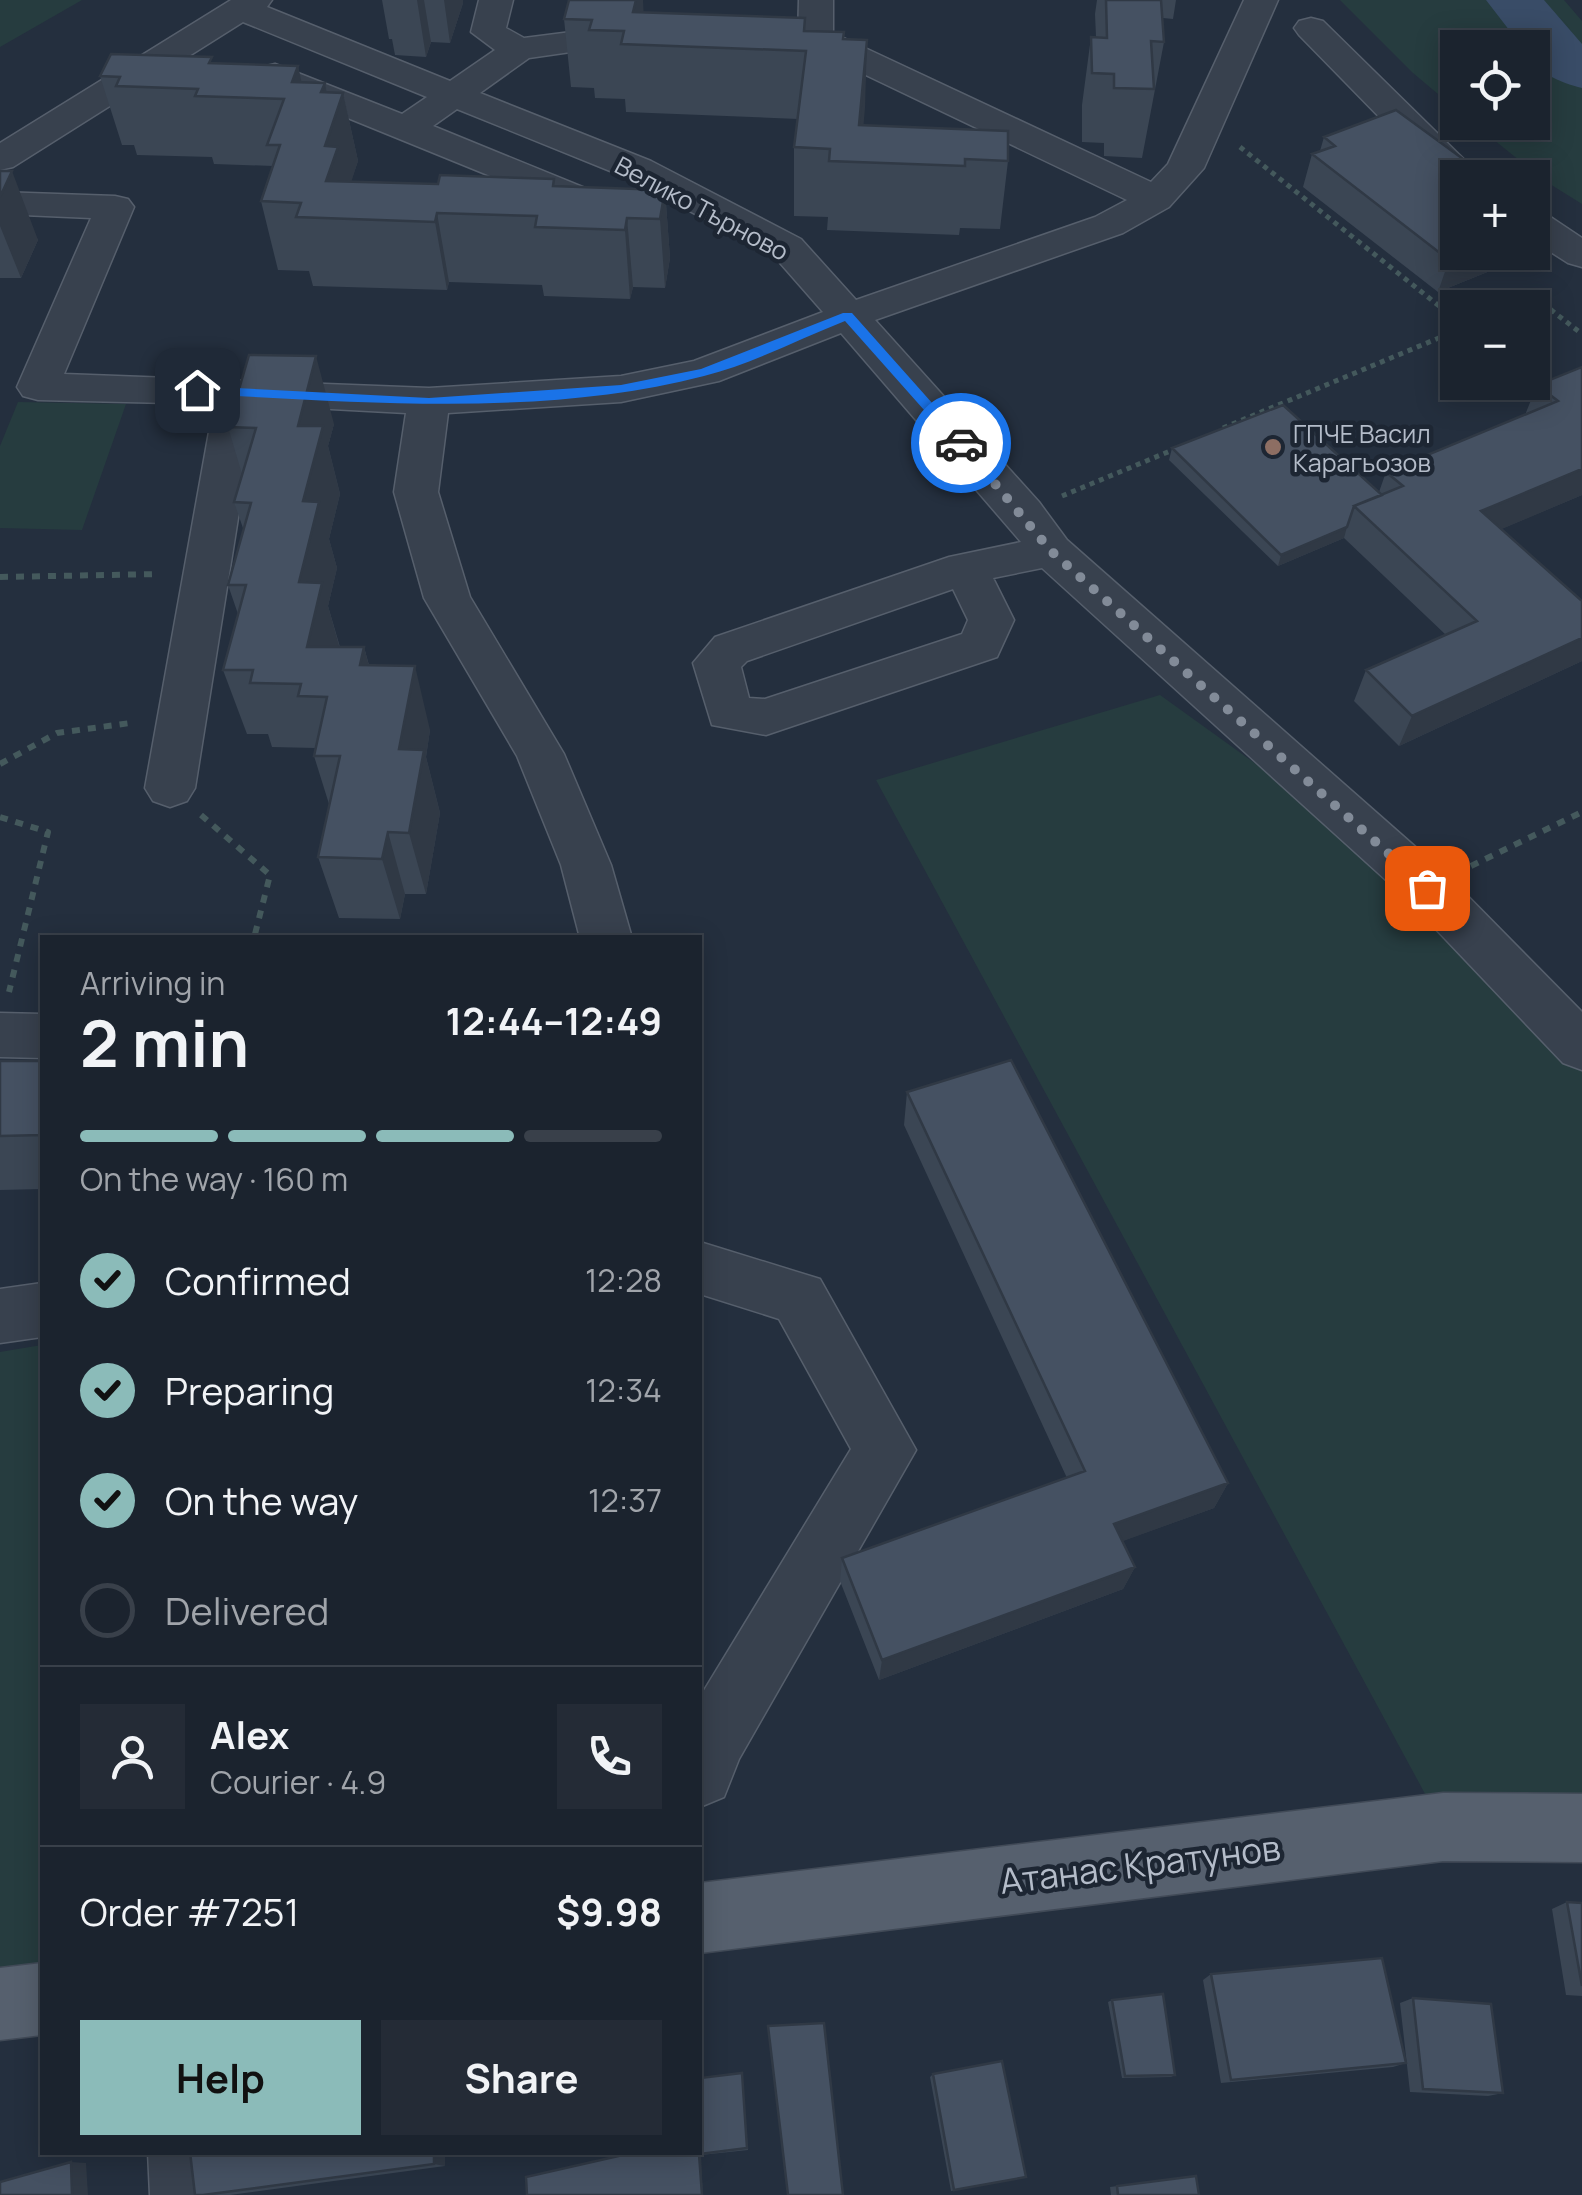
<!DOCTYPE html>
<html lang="en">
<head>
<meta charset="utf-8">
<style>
	:root { --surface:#1b232e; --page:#242b36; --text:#f1f3f6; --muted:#a0a4aa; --line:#39404a; --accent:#8bbbb9 }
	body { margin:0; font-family:Manrope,sans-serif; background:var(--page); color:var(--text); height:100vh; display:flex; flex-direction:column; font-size:38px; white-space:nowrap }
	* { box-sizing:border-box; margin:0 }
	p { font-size:32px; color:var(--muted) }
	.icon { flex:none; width:55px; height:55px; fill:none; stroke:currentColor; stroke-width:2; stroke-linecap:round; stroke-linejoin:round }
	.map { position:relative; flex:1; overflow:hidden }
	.side { position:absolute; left:40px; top:935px; width:662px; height:1220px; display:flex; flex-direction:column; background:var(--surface); border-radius:0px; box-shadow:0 5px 25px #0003,0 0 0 2px var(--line) }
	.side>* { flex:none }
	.buttons { position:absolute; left:1440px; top:30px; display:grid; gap:20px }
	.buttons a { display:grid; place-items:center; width:110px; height:110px; border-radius:0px; background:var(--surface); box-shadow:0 5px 25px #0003,0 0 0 2px var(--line); font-size:50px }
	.pin { position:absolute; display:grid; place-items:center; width:85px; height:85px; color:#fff; margin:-42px; border-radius:20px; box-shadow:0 5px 15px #0006 }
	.courier { position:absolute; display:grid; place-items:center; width:100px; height:100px; margin:-50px; border:8px solid #1a73e8; border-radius:50%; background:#fff; color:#222; box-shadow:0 2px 12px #0007 }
	.summary em { font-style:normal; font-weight:700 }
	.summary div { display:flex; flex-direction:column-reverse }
	.summary { display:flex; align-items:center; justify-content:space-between; height:170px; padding:0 40px }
	h1 { font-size:65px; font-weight:700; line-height:75px }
	.bar { display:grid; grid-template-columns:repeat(4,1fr); gap:15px 10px; align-content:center; height:120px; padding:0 40px }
	.bar i { height:12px; border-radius:8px; background:var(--line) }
	.bar .current { background:var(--accent) }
	.bar p { grid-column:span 4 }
	.line { display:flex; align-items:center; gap:25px; padding:0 40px; border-top:2px solid var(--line) }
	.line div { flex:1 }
	.round { display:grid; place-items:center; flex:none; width:105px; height:105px; border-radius:0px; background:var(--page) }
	ol { padding:0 40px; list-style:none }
	li { display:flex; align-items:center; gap:30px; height:110px }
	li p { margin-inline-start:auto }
	li .icon { padding:10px; border-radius:50%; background:var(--accent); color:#111; stroke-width:4 }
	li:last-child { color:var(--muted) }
	li i { width:55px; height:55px; border:5px solid var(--line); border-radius:50% }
	.button { display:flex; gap:20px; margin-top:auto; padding:20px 40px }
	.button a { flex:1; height:115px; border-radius:0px; background:var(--accent); color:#111; font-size:40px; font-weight:700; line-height:115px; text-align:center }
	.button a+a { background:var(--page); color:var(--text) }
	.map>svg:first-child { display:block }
	.green { fill:#263c3f }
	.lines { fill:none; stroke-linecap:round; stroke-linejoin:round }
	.river { fill:#394c67; fill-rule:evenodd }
	.minor-casing { stroke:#565f6c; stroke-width:3 }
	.major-casing { stroke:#414a57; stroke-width:3 }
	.path-far1 { stroke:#44595c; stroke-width:5; stroke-dasharray:5 5; stroke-linecap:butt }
	.path { stroke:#44595c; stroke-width:6; stroke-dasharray:8 8; stroke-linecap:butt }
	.minor { fill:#38414e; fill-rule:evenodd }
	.major { fill:#56606e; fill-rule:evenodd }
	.wall { fill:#3b4654 }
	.shaded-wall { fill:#303945 }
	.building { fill:#455162; stroke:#303945; stroke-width:2.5 }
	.route { fill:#1a73e8 }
	.done { stroke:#828b98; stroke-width:10; stroke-dasharray:0 18 }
	.education-dot { fill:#8d6e63; stroke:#1d2633; stroke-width:4 }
	.labels { text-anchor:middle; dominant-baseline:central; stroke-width:9; stroke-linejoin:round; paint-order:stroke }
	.far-street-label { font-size:25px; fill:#b4bcc9; stroke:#1d2633 }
	.far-poi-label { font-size:25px; fill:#b4bcc9; stroke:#1d2633; text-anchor:start }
	.near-street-label { font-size:35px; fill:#b4bcc9; stroke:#1d2633 }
</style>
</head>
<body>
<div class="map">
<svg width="1582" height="2195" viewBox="0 0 1582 2195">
	<rect width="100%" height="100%" fill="#242f3e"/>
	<path class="green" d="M0,0H82L0,47Z
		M1340,0H1564L1582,21V204L1545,181L1473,123L1532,122V48H1458L1457,110L1413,73Z
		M18,402L126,404L82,530L0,528V446Z
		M1160,695L1427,887L1582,1047V1828L1443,1827L876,780Z
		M42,1345V1972L0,1976V1352Z"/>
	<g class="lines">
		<path class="river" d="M1486,0H1544L1582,44V88C1561,83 1532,72 1532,48H1523Z"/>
		<defs>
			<path id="minor" d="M231,0H272L267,7L450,81L495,50L471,32L479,0H513L506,28L524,38L642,23L654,26L659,33L654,40L529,58L480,93L651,161L801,239L856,300L1095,217L1127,200L803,45L798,38L799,0H833V33L1151,182L1168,164L1244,0H1278L1204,168L1169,207L1123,233L875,320L1039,502L1067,540L1445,873L1582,1012V1070L1563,1063L1409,901L1042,568L993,578L1014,620L997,657L766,735L712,725L693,663L715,637L949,557L1021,542L841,333L719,381L621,402L448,413L438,492L470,597L564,754L611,865L632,938H580L561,865L517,756L424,598L394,492L406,413L256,405L195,788L187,801L170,807L153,801L145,788L214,404L38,400L23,396L17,387L91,218L0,214V192L115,196L128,199L134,207L64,374L429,388L621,376L694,361L823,312L773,255L625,177L457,109L433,126L612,199L618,207L612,215L599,218L586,215L262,83L257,75L262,67L275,64L402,114L427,97L243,22L13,167L0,170V143ZM953,589L968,620L962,634L765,699L749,698L741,667L747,661Z
				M1311,18L1323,21L1483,178H1458V187L1435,174L1299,35L1294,28L1299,21Z
				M1532,211L1546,214L1582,238V267L1568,263L1532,240Z
				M0,1013L42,1014V1058L0,1057Z
				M700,1242L820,1279L916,1450L739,1759L724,1797L700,1807V1697L851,1449L779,1319L700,1294Z
				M42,1283V1337L0,1343V1289Z
				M148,2152H223L226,2195H150Z"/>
			<path id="major" d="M1443,1793L1582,1794V1862L1443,1861L700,1953V1883Z
				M42,1963V2035L0,2040V1968Z"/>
		</defs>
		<use href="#minor" class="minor-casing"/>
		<use href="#major" class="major-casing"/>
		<path class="path-far1" d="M1240,147L1458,321
			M1516,308L1537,299L1582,334
			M1223,428L1458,330
			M1062,496L1175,449"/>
		<path class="path" d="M0,577L159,574
			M0,764L57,733L130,723
			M201,815L270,875L254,938
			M0,817L48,832L9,992
			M1471,866L1582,812"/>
		<use href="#minor" class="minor"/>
		<use href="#major" class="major"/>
	</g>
	<path class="wall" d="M382,0H463V3L450,43L431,42L426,57L395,55L392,39H389Z
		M1097,0H1176L1173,19L1163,18L1164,42L1142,158L1104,156V143L1082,142V105L1091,37H1096L1095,14Z
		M643,12L805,18V31L844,40H867L863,125L1008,161L1000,229L960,228L959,235L827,230L828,217L794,216V147L798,119L626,112L625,99L595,98L594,88L571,87L564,19Z
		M213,63L298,66L301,82L325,83L327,92L343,93L358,161L351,181L665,190L670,258L665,288L633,287L630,299L544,296L542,285L449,282L447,290L313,286L309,271L278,270L261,201L273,166L214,164L212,157L137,155L134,145H122L100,76Z
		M1324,137L1522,258L1438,292L1303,187L1312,154L1320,151Z
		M0,171L38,240L21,278H0Z
		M1582,367V495L1501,529L1582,601V661L1399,746L1354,701L1366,670L1446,635L1344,538L1278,566L1169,460L1172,448L1379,492L1386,472L1525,415L1537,385Z
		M334,424L328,446L340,494L329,539L337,568L328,606L340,647H364L369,665L430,730L426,757L440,813L426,894H405L400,919L339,918L318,857L329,804L314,756L315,748L272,747L268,734H247L223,670L238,614L228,585L244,531L234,502L242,474L228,427Z
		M0,1061H42V1189L0,1190Z
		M907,1092L1228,1483L1214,1508L1122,1541L1135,1567L1123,1589L879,1680L840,1581L842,1558L1067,1478L904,1125Z
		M1567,1902L1582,1903V1996L1566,1995L1552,1909Z
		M1211,1974L1406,2063L1393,2067L1221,2083L1203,1980Z
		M1413,1998L1503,2093L1488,2096L1410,2092L1400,2003Z
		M1112,2000L1175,2075L1171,2077L1122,2078L1108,2002Z
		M742,2073L748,2150L701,2155L527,2195L700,2152Z
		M933,2074L1026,2177L951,2191L930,2077Z
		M190,2152H445V2166L230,2195H195Z
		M1196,2176L1199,2195H1111L1110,2187Z"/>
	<path class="shaded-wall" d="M417,0H424L431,42L426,57Z
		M444,0H463V3L450,43Z
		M636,0H643L645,43L633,12Z
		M867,40L865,108L860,162L859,125Z
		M298,66L313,134L292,82Z
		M325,83L333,123L343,93L358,161L348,192L326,181L321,92Z
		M12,171L38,240L21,278L0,226V197Z
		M665,190L670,258L665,288L660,219Z
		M437,213L449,282L447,290L435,222Z
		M627,218L633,287L630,299L625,230Z
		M1467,252H1524L1522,258L1438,292L1449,260Z
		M316,356L334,424L328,446L340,494L329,539L337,568L328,606L340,649L307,647L299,582L303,501L298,426Z
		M1582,469V495L1469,543L1481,511Z
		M1347,527L1344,538L1278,566L1281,555Z
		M1582,638V661L1399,746L1412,716Z
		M364,647L381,712L360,665Z
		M415,666L430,730L426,757L440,813L426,894L409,833L399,749Z
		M388,832L405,894L400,919L382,859Z
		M1228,1483L1214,1508L1104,1548L1114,1524Z
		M1135,1567L1123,1589L879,1680L882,1660Z
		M434,2152H445V2166L434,2164Z
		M699,2154L701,2155L703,2195H702Z
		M71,2162L86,2163L88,2195H72Z"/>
	<path class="building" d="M569,0H636L633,12L805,18L804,31L844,32L843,39L867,40L859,125L1008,131V161L965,159V166L829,161L830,149L794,147L806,51L621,44L624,31L589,30L592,20L564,19Z
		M1106,0H1161L1164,42L1151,41L1154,89L1114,88V74L1092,73L1091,37L1107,38Z
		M111,54L212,57L209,63L298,66L292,82L325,83L321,92L343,93L325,146L338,147L326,181L438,184L440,175L554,179L553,186L665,190L660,219L627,218L625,230L535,227L537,216L437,213L435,222L296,217L301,203L261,201L280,145H267L284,99L195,96L198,89L116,86L120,77L100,76Z
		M1396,110L1489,178H1458V252H1467L1449,260L1312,154L1335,146L1324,137Z
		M0,171H12L0,197Z
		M249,355L316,356L298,426H323L303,501L319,502L299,582L322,583L307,647H364L360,665L415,666L399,749L424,750L409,833L388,832L382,859L318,857L340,756H314L327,697L298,696L301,684L250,683L253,670H223L246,585H228L251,503L234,502L256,428L228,427Z
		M1582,367V469L1481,511L1582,601V638L1412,716L1366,670L1477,621L1354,506L1403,486L1386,472L1558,401L1537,385Z
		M1283,405L1382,495L1354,506L1347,527L1281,555L1172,448Z
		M1011,1060L1228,1483L1114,1524L1135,1567L882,1660L842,1558L1085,1471L907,1092Z
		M0,1061H42V1135L0,1136Z
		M1567,1902L1582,1903V1986Z
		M1382,1958L1406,2063L1231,2080L1211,1974Z
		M1163,1994L1175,2075L1125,2076L1112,2000Z
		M1413,1998L1491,2004L1503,2093L1423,2089Z
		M824,2023L843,2195H788L768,2026Z
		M1002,2061L1026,2177L954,2190L933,2074Z
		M742,2073L747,2148L699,2154L702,2195H527L526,2177L636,2152H700V2078Z
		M190,2152H434V2164L203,2195H195Z
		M71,2162L72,2195H0V2182Z
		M1196,2176L1199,2195H1118L1117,2186Z"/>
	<path class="route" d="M843,313H852L965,440V446H956L845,321C799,339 752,364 704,376C543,418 362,402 197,394L191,390L197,386L429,398L621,385L701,369Z"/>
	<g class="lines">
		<path class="done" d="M961,443L1051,551L1427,888"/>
	</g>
	<circle class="education-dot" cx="1273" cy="447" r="10"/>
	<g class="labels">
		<g class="far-street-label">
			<text transform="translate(702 208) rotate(28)">Велико Търново</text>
		</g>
		<g class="far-poi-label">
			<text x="1293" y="433">ГПЧЕ Васил<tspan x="1293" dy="29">Карагьозов</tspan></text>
		</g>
		<g class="near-street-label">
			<text transform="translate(1140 1864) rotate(-7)">Атанас Кратунов</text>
		</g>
	</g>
</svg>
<div class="buttons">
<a><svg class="icon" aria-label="locate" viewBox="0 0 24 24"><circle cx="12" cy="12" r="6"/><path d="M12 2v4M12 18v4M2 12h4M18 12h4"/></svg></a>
<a>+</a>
<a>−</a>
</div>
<div class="pin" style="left:1427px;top:888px;background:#ea580c"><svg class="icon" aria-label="bag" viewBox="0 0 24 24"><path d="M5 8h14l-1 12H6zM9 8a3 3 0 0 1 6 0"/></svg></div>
<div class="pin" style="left:197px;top:390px;background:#1f2937"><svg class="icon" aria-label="home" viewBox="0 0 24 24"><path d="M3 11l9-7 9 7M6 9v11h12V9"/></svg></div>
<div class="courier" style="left:961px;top:443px"><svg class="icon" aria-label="car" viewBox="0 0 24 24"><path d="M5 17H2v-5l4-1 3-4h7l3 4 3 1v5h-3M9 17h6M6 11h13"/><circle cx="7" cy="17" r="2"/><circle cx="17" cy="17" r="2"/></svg></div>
<section class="side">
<div class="summary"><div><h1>2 min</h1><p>Arriving in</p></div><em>12:44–12:49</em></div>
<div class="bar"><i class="current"></i><i class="current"></i><i class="current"></i><i></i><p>On the way · 160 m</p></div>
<ol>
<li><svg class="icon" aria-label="check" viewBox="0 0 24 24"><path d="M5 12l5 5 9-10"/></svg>Confirmed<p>12:28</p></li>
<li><svg class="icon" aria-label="check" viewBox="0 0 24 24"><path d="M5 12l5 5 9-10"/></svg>Preparing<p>12:34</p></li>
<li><svg class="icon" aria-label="check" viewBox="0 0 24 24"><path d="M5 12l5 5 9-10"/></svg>On the way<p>12:37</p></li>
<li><i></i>Delivered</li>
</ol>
<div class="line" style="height:180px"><a class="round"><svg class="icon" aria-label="person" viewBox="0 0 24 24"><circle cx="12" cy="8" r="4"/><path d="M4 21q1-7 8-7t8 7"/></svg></a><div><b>Alex</b><p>Courier · 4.9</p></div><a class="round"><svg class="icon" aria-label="phone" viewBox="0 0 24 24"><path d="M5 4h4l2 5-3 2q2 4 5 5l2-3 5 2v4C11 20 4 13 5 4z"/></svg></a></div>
<div class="line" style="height:130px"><div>Order #7251</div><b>$9.98</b></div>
<div class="button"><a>Help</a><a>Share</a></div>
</section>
</div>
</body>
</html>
